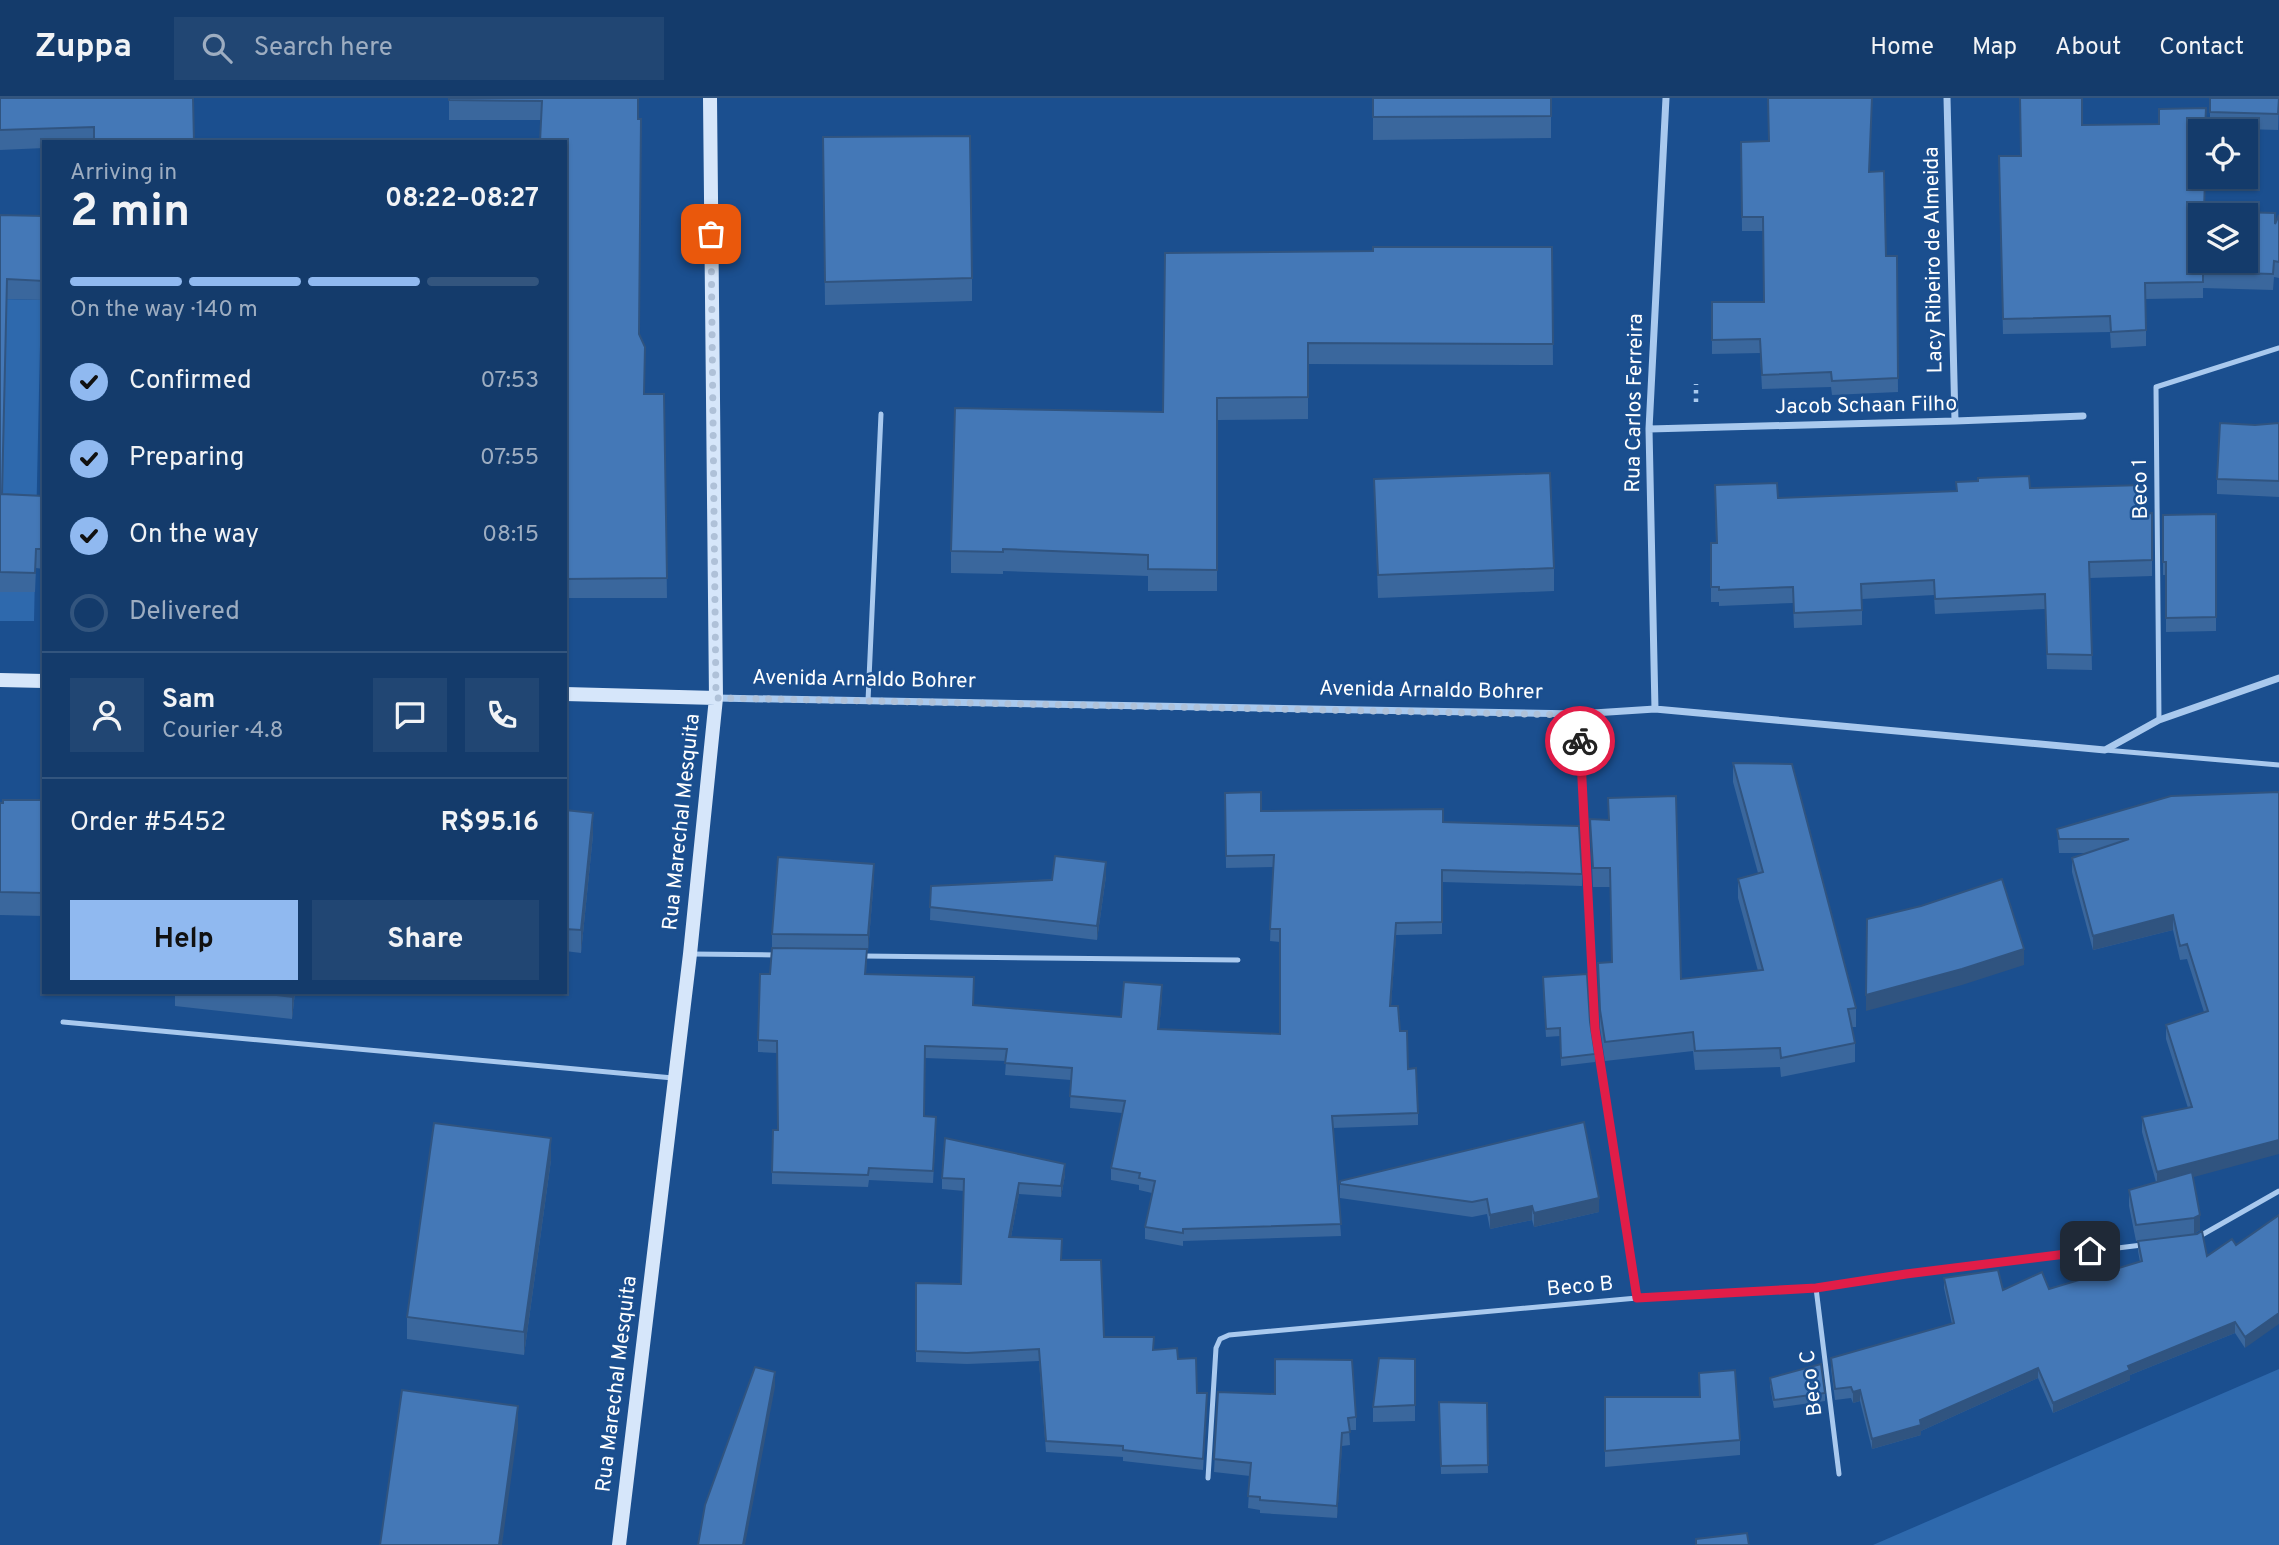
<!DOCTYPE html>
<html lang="en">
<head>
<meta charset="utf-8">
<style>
	:root { --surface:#143b6b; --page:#214673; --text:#f1f3f6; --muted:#9dadc1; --line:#33557e; --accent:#90b9f0 }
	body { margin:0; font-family:Overpass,sans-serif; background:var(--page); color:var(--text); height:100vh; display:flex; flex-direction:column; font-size:26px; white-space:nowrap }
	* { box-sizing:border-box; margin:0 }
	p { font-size:23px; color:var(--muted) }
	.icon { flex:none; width:38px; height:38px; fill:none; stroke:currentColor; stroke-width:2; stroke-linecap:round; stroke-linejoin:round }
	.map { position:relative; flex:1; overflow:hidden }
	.sheet { position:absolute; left:42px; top:42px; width:525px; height:854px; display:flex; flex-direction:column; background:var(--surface); border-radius:0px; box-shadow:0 2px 5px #0004,0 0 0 2px var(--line) }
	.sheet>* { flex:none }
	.fabs { position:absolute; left:2188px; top:21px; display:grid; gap:14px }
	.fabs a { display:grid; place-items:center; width:70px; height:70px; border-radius:0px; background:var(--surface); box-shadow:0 2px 5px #0004,0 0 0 2px var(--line); font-size:35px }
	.pin { position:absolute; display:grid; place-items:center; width:60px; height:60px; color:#fff; margin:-30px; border-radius:14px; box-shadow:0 4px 10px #0006 }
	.courier { position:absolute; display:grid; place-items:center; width:70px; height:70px; margin:-35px; border:5px solid #e11d48; border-radius:50%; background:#fff; color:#222; box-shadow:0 2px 9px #0007 }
	.summary em { font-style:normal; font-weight:700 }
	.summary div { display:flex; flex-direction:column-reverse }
	.summary { display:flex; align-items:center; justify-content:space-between; height:119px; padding:0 28px }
	h1 { font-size:46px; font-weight:700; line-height:52px }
	.bar { display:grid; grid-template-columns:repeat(4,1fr); gap:10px 7px; align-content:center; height:84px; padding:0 28px }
	.bar i { height:9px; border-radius:5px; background:var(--line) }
	.bar .on { background:var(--accent) }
	.bar p { grid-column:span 4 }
	.line { display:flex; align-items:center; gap:18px; padding:0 28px; border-top:2px solid var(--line) }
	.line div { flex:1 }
	.round { display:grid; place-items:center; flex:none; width:74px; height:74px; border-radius:0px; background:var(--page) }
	ol { padding:0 28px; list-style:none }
	li { display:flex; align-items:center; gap:21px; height:77px }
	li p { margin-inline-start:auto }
	li .icon { padding:7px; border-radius:50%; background:var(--accent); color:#111; stroke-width:4 }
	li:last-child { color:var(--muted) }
	li i { width:38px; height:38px; border:4px solid var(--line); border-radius:50% }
	.cta { display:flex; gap:14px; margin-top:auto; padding:14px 28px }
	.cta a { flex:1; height:80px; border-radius:0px; background:var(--accent); color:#111; font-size:28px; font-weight:700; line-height:80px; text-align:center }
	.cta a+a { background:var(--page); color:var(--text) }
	header { display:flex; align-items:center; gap:42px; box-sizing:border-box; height:98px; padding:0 35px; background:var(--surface); border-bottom:2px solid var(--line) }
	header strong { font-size:33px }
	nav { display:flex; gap:38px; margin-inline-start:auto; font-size:24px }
	.search { width:490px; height:63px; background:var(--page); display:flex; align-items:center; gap:18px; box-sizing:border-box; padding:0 24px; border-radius:0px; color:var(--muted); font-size:26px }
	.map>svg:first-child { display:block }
	.green { fill:#2e69ad }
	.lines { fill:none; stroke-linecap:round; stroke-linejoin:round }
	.path { stroke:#a9c9ee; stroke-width:4.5; stroke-dasharray:3.5 5; stroke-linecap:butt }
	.lane { stroke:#a9c9ee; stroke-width:5 }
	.street { stroke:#a9c9ee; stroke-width:7 }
	.secondary { stroke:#d6e6fa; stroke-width:14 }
	.wall { fill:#3a679d }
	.shaded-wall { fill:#305480 }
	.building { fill:#4478b7; stroke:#305480; stroke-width:2; fill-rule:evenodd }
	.done { stroke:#afc1d8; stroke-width:7; stroke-dasharray:0 12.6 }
	.route { stroke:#e11d48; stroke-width:9 }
	.labels { text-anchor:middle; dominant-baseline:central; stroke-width:5; stroke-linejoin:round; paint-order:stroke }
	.street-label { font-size:21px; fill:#fff; stroke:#1b4f8f }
</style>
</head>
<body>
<header>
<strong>Zuppa</strong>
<div class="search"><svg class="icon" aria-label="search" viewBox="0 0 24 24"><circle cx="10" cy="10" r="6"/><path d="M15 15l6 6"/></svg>Search here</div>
<nav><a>Home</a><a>Map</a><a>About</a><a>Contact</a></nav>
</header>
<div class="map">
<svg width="2279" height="1447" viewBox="0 0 2279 1447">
	<rect width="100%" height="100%" fill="#1b4f8f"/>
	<path class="green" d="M0,201L41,202L34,523H0Z
		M2279,1271V1447H1873Z"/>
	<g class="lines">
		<path class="path" d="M1696,304V286"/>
		<path class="lane" d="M868,603L881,316
			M1578,616L1595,931L1637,1200
			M2159,622L2156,289L2279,250
			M2105,652L2279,667
			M691,856L776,857
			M863,858L1238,862
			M63,924L673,980
			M2200,1138L2279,1093
			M1816,1190L1839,1376
			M1208,1380L1216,1250L1220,1241L1229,1237L1637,1200L1816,1190L1906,1176L2142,1147"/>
		<path class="street" d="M1947,0L1955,323
			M1649,331L1955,323L2083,318
			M716,600L1578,616L1655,611L2105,652L2159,622L2279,580
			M1655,611L1649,331L1666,0"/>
		<path class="secondary" d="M0,582L44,583
			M565,596L716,600
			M619,1447L690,856L716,600L710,0"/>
	</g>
	<path class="wall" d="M0,0L194,44H44V50L0,52Z
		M449,0H638L639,236L644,296H664L667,500H565V44L541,22H449Z
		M1373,0H1551V40L1373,42Z
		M1768,0H1872L1869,74L1886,158H1897L1898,294L1832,297L1831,289L1762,291L1760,255L1712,256V204H1764L1763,133H1742L1741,44L1769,43Z
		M2210,0H2279L2278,32L2210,30Z
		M2082,27L2205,113L2275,126L2279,117V180L2274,179L2273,192L2203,190V200L2146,201V248L2111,250L2110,234L2003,236L1999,74L2020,58Z
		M823,39L972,180V203L825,207Z
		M0,117L44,118V202L7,201L3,396L44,398V471L36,470L35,494H0Z
		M1552,149L1553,267L1308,266V321L1217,322V493H1148V478L1003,473V476L951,475V453L1163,314L1373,153Z
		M2279,325V399L2217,396V381L2255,327Z
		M1374,381L1554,470V493L1378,500Z
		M1715,387L1778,400L2030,390L2146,416L2152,415V478L2090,480L2092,572L2047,571L2045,511L1935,516L1934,497L1862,501V527L1794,530L1793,505L1719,508V504H1711V445H1716Z
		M2216,416V533L2166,534V477H2163V417Z
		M1733,665L1856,910V929H1852L1855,945V964L1781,979L1780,969L1695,972L1693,953L1605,963L1600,930L1598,865L1612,864L1610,789H1593L1590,721L1608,722V700L1681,881L1758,873L1738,800V781L1758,775L1733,684Z
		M2279,694L2193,1079L2200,1132L2194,1136L2207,1158L2236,1147L2279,1117L2245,1250L2235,1235L2130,1277V1282L2053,1315L2038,1280L1921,1333V1337L1872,1351L1860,1303L1853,1305L1851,1300L1835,1302L1831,1271V1260L1952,1226L1944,1190V1180L2003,1192L2049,1191L2140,1164L2138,1153V1143H2136L2129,1108V1092L2156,1084L2142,1034V1019L2188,1010L2166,941V927L2204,914L2187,861L2180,862L2173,832L2093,852L2072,774V760L2086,755H2059L2057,731Z
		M1225,695L1261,713L1443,724L1582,776V788L1442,784V836L1396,837L1391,908L1400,933L1418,1015V1027L1333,1030L1341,1138L1183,1143V1148L1145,1141V1129L1152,1095L1139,1092V1087L1111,1082V1070L1122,1015L1070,1010L1071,982L1005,977L1006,963L925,960L924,1018L936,1031L933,1085L869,1082L868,1089L772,1086V1074L778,1032L777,955L758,954V942L770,876L772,850V836L874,781L868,853H867L866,876L974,907L1121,919L1162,899L1159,931L1280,936V844L1270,843L1273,769L1226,770Z
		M44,702V818L0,817V705Z
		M565,712L593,737L581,855L565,853Z
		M1106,778L1097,842L930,822L931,788Z
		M1543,887L1590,924L1595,956V964L1561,968L1560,938L1546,939Z
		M175,894H295L292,921L175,908Z
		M551,1062L524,1257L407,1241V1219Z
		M1065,1077L1061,1099L1019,1096L1011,1139L1061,1162L1104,1239L1154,1252L1178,1261L1197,1295L1207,1306L1203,1372L1123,1363V1359L1046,1354L1039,1263L967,1266L916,1264V1185L961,1186L964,1093L942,1091V1080Z
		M1340,1083L1599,1114L1534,1129L1532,1122L1490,1131L1487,1116L1472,1119L1340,1100Z
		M1415,1261V1323L1373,1324V1309Z
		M1699,1275L1740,1342V1357L1605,1369V1299H1699Z
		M1770,1280L1825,1295V1303L1774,1310L1770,1288Z
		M1218,1294L1356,1319V1332H1349L1350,1347L1342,1348L1337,1420L1260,1415V1412L1248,1410L1250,1378L1214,1374Z
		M1439,1304L1487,1305L1488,1375L1441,1376Z"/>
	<path class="shaded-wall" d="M593,715V737L581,855V832Z
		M1106,764V778L1097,842V828Z
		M874,766V781L868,853V837Z
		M2173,817V832L2093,852V838Z
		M1396,825V837L1390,920V908Z
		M2024,851V867L1962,887L1866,913V897Z
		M1162,887V899L1158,943V931Z
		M293,894H295L292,921V899Z
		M551,1040V1062L524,1257V1234Z
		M2279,1042V1056L2157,1089V1074Z
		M1065,1066V1077L1061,1099V1088Z
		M1019,1085V1096L1009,1150V1139Z
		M1599,1100V1114L1534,1129V1115Z
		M1532,1108V1122L1490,1131V1117Z
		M2200,1117V1132L2194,1136V1120Z
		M2279,1215V1226L2245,1250V1239Z
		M2235,1224V1235L2130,1277V1282L2053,1315V1305L2128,1268Z
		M2038,1270V1280L1921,1333V1337L1872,1351V1341L1920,1322Z
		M775,1274V1289L745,1447H743Z
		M1860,1292V1303L1853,1305V1294Z
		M518,1308V1331L502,1447H499Z
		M1342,1335V1348L1337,1420V1408Z"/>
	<path class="building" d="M0,0H193L194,44H94V29L0,32Z
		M449,0H638V21H641L639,236L645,249L644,296H664L667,480L565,481V44H540L542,3L449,2Z
		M1373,0H1551V18L1373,19Z
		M1768,0H1872L1869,74L1884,73L1886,158H1897L1898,280L1832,283L1831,274L1762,277L1760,241L1712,242V204H1764L1763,119H1742L1741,44L1769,43Z
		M2020,0H2082V27L2159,26V11L2206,10L2205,33H2200V79H2205L2204,113L2275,115V126L2279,117V164L2274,163L2273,176L2203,174V184L2145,185L2146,232L2111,234L2110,218L2003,221L1999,58H2021ZM2200,117H2245V163H2200Z
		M2210,0H2279L2278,16L2210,14Z
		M970,38L972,180L825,184L823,39Z
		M0,117L44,118V183L7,181L2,396L44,398V451H36L35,475L0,474Z
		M1373,149H1552L1553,246L1308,245V299L1217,300V472L1148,471V457L1003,451V454L951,453L955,310L1163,314L1165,155L1373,153Z
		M2220,325L2255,327L2279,325V383L2217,381Z
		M1550,375L1554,470L1378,477L1374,381Z
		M2029,378L2030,390L2145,387L2146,416L2152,415V462L2089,464L2092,557L2047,556L2045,496L1935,501L1934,482L1861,486L1862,512L1794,515L1793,489L1719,492V489H1711V445H1717L1715,387L1777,385L1778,400L1957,393L1956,384L1978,383V380Z
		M2216,416V519L2166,520V464H2163V417Z
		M1733,665L1792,666L1856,910L1848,911L1855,945L1781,960L1780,950L1695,953L1693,934L1605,944L1600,912L1598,865L1612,864L1610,770H1593L1590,721L1609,722L1608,700L1676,698L1681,881L1763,872L1738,781L1763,774Z
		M1261,694V713L1443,711V724L1579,728L1582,776L1442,772V824L1396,825L1390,908H1398L1400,933H1407L1408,971L1416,970L1418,1015L1332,1018L1341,1126L1183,1131V1135L1145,1129L1155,1083L1139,1080L1140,1075L1111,1070L1125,1003L1070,998L1072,970L1005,965L1007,951L925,948L924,1018L936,1019L933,1073L869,1070L868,1077L772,1074L773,1032H778L777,943L758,942L760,876H770L772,850L867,851L865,876L974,879L973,907L1121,919L1124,884L1162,887L1158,931L1280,936V831H1270L1274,757L1226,758L1225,695Z
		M2279,694V1042L2157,1074L2142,1019L2192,1009L2166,927L2208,913L2187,846L2180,848L2173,817L2093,838L2072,760L2129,741H2059L2057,731L2171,698Z
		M3,702H44V795L0,794V705H3Z
		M565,712L593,715L581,832L565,831Z
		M1055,758L1106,764L1097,828L930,809L931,788L1052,782Z
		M778,759L874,766L868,837L772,836Z
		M2002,781L2024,851L1962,871L1866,897L1867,821L1921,808Z
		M1587,876L1590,924L1595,956L1561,960L1560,930L1546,931L1543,879Z
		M252,894H293L292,899Z
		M1584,1024L1599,1100L1534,1115L1532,1108L1490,1117L1487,1101L1472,1104L1340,1086V1083Z
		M434,1025L551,1040L524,1234L407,1219Z
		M945,1040L1065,1066L1061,1088L1019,1085L1009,1139L1062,1141L1061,1162H1101L1104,1239H1154L1153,1252L1177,1250L1178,1261L1196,1260L1197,1295H1207L1203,1361L1123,1352V1348L1046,1343L1039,1251L967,1255L916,1253V1185L961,1186L964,1081L942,1080Z
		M2192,1074L2200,1117L2194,1120L2136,1127L2129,1092Z
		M2279,1117V1215L2245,1239L2235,1224L2128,1268L2130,1272L2053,1305L2038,1270L1920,1322L1921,1327L1872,1341L1860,1292L1853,1294L1851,1289L1835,1291L1831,1260L1954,1225L1944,1180L1998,1172L2003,1192L2042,1174L2049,1191L2142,1163L2138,1143L2197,1136L2202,1133L2207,1158L2232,1141L2236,1147Z
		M1379,1260L1415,1261V1307L1373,1309Z
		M1275,1261L1352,1262L1356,1319L1348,1320L1350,1334L1342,1335L1337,1408L1260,1402V1399L1248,1398L1251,1365L1214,1361L1218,1294L1275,1296Z
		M1821,1266L1825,1295L1774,1302L1770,1280Z
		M755,1269L775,1274L743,1447H698L705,1407Z
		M1735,1272L1740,1342L1605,1353V1299H1700L1699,1275Z
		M402,1292L518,1308L499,1447H380Z
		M1439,1304L1487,1305L1488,1367L1441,1368Z
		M1747,1435L1749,1447H1696V1441Z"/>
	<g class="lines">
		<path class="done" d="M711,136L716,600L1578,617L1580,643"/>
		<path class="route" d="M1580,643L1595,931L1637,1200L1816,1190L1906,1176L2090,1153"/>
	</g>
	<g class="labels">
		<g class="street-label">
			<text transform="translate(1934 162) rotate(-91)">Lacy Ribeiro de Almeida</text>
			<text transform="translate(1635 305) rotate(-89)">Rua Carlos Ferreira</text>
			<text transform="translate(1866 308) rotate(-1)">Jacob Schaan Filho</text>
			<text transform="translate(2141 391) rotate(-91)">Beco 1</text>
			<text transform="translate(864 582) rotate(1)">Avenida Arnaldo Bohrer</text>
			<text transform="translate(1431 593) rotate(1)">Avenida Arnaldo Bohrer</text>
			<text transform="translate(682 724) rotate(-84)">Rua Marechal Mesquita</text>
			<text transform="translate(1580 1189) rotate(-5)">Beco B</text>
			<text transform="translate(1812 1285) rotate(-97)">Beco C</text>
			<text transform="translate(617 1286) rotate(-83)">Rua Marechal Mesquita</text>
		</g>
	</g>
</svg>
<div class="fabs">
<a><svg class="icon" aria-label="locate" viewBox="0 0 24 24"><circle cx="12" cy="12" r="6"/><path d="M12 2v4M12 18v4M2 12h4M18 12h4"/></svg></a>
<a><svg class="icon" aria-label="layers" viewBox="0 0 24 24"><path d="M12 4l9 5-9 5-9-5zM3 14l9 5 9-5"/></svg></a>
</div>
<div class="pin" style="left:711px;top:136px;background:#ea580c"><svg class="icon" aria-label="bag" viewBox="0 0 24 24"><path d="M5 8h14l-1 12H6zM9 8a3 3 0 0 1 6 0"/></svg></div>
<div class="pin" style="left:2090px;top:1153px;background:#1f2937"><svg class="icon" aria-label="home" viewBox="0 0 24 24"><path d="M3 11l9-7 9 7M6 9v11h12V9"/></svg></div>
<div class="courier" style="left:1580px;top:643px"><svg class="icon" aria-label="bike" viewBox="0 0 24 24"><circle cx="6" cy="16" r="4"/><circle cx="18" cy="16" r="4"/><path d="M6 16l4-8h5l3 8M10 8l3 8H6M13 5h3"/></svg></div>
<section class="sheet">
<div class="summary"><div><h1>2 min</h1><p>Arriving in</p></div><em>08:22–08:27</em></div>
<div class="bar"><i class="on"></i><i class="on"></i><i class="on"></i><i></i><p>On the way · 140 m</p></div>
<ol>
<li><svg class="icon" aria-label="check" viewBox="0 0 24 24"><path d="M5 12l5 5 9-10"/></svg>Confirmed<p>07:53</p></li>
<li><svg class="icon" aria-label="check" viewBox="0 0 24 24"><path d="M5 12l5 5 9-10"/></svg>Preparing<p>07:55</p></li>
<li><svg class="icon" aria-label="check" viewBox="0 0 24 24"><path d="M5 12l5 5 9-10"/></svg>On the way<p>08:15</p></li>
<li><i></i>Delivered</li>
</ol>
<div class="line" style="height:126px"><a class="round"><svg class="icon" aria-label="person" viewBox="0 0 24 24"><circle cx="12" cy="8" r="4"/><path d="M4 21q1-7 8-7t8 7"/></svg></a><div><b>Sam</b><p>Courier · 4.8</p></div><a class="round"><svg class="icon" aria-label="chat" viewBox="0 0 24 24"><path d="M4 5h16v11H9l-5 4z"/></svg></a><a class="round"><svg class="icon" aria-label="phone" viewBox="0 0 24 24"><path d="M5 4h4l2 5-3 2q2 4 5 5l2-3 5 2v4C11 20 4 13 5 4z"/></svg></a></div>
<div class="line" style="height:91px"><div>Order #5452</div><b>R$95.16</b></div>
<div class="cta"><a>Help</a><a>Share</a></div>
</section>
</div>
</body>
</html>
